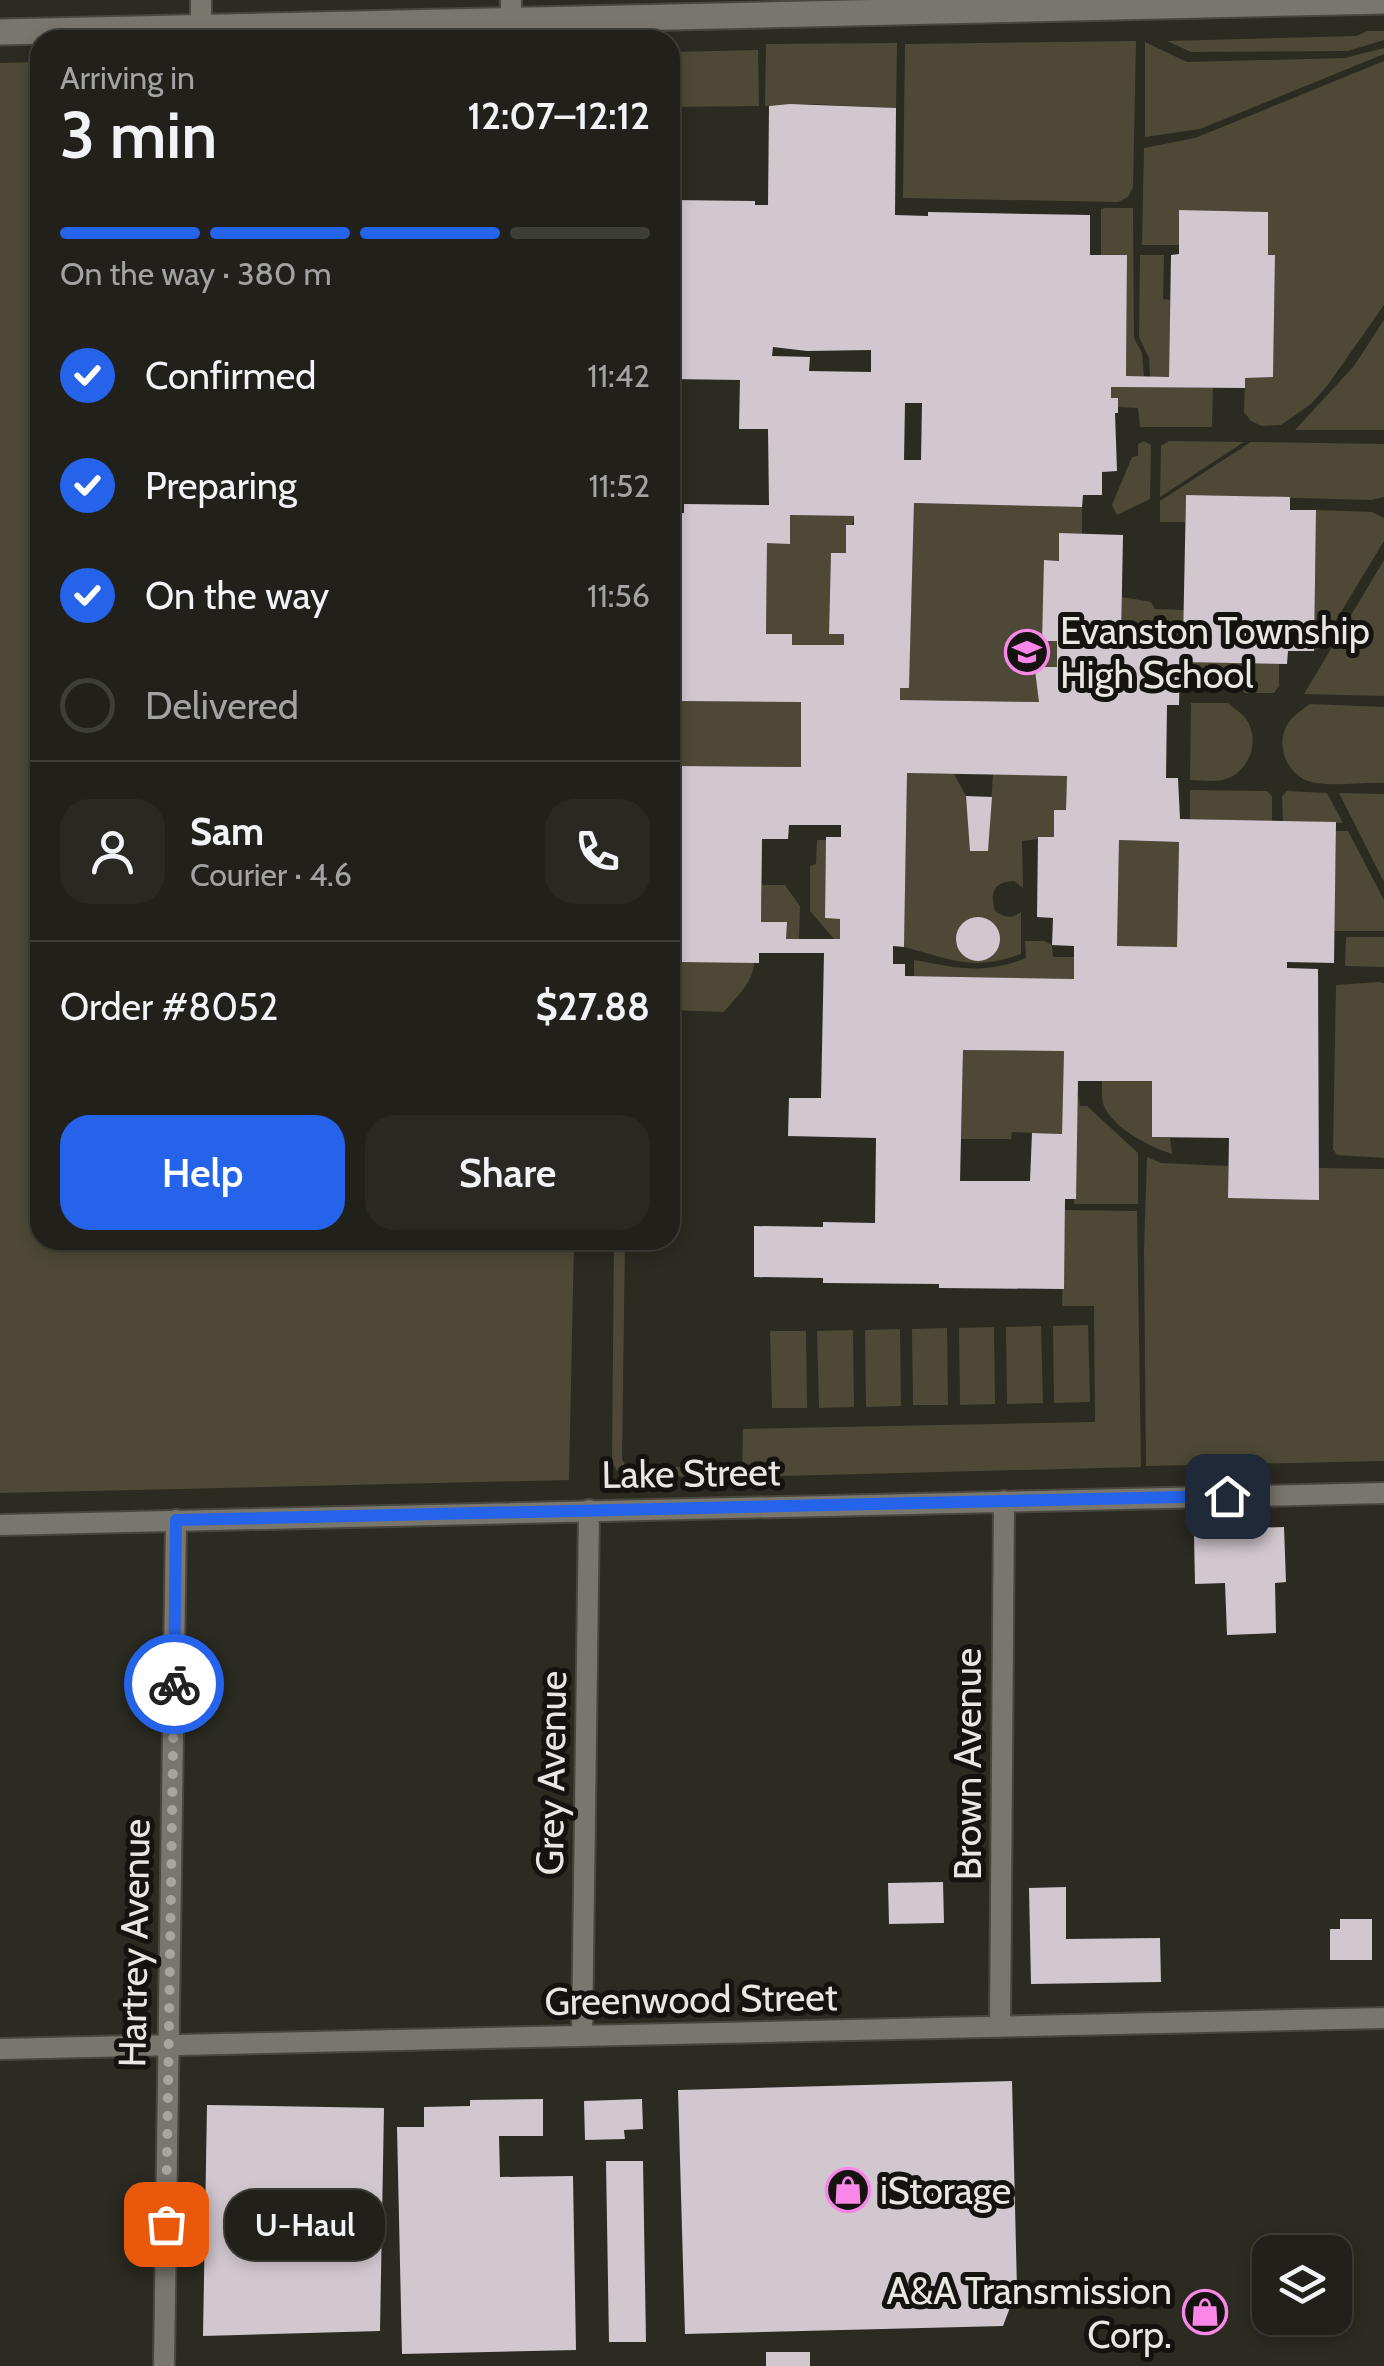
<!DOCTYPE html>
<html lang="en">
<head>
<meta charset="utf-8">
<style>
	:root { --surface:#21201a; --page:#292823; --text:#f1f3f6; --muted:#a2a3a2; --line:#3e3e39; --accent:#2563eb }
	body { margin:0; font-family:Cabin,sans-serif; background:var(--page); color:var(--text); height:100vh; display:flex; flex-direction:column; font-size:38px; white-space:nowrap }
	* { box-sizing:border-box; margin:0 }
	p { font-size:32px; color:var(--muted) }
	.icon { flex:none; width:55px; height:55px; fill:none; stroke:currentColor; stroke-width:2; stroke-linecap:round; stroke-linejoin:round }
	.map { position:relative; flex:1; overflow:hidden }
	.side { position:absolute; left:30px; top:30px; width:650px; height:1220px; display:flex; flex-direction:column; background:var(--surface); border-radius:30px; box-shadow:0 5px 15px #0003,0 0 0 2px var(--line) }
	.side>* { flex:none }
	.tools { position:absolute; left:1252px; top:2235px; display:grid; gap:20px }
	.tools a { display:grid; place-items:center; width:100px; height:100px; border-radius:20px; background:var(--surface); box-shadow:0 5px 15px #0003,0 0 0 2px var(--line); font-size:50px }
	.pin { position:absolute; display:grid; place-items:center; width:85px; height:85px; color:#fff; margin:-42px; border-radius:20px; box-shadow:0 5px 15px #0006 }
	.courier { position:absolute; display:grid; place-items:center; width:100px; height:100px; margin:-50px; border:8px solid #2563eb; border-radius:50%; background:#fff; color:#222; box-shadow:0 2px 12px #0007 }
	.bubble { position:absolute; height:70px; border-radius:30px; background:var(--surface); box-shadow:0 5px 15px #0003,0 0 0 2px var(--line); font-size:32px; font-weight:600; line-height:70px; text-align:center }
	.headline em { font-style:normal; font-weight:600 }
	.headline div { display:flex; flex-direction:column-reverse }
	.headline { display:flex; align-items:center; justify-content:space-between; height:170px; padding:0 30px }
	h1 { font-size:65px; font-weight:600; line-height:75px }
	.bar { display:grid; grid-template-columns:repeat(4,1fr); gap:15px 10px; align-content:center; height:120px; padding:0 30px }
	.bar i { height:12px; border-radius:8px; background:var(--line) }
	.bar .selected { background:var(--accent) }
	.bar p { grid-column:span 4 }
	.line { display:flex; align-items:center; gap:25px; padding:0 30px; border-top:2px solid var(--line) }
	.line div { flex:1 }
	.round { display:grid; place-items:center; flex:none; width:105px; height:105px; border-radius:30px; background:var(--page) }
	ol { padding:0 30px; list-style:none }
	li { display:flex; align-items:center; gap:30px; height:110px }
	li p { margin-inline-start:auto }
	li .icon { padding:10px; border-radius:50%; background:var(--accent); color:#fff; stroke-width:4 }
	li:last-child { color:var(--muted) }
	li i { width:55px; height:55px; border:5px solid var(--line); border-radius:50% }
	.action { display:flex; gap:20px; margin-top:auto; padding:20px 30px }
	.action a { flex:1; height:115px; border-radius:30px; background:var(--accent); color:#fff; font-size:40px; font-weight:600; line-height:115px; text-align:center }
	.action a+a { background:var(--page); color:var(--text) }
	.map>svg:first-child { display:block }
	.green { fill:#4d4936 }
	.building { fill:#d1c7cf; fill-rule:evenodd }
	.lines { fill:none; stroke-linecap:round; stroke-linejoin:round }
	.minor-casing { stroke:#48463e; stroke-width:24 }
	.tertiary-casing { stroke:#48463e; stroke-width:29 }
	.minor { stroke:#79776d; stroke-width:20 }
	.tertiary { stroke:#79776d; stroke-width:25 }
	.done { stroke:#a6a59e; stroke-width:10; stroke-dasharray:0 18 }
	.route { stroke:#2563eb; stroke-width:12 }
	.labels { text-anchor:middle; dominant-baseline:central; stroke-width:10; stroke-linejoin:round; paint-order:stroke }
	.poi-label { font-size:38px; fill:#e8e7e1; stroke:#14130f; text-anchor:start }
	.street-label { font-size:38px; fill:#e8e7e1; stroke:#14130f }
</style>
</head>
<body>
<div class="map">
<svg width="1384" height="2366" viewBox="0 0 1384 2366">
	<rect width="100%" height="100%" fill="#2c2b22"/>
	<path class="green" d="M1367,31H1384V40L1348,51L1191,52L1167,41L1357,36Z
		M1136,41L1133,187L1128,197L1118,202L903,198L905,44Z
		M1145,42L1187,62L1345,58L1384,48V54L1200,129L1145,137Z
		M897,43L896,108L811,104L765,106L766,44Z
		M758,50L759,106L670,107V52Z
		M1384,61V305L1327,386L1311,404L1281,425L1262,426L1251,421L1244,412L1245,378L1273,376L1275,256L1268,255V212L1180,210L1179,245H1142L1144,148L1195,138Z
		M40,62V1240H574L569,1480L0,1493V63Z
		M1105,208H1133L1134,338L1142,353L1144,377L1126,376L1127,256L1101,255V209Z
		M1140,255H1164L1163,299L1170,300L1169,377H1150L1149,358L1139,337Z
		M1384,320V430H1295L1354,366Z
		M1111,387L1213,388L1212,427H1140L1138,408L1118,407L1111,398Z
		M1144,441L1151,445L1150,499L1117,515L1112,505L1132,457L1138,456V444Z
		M1169,441L1244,442L1160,497L1161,446Z
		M1251,442L1384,444V497L1371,500L1186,495L1185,522H1160V501Z
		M914,503L1082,507V534L1060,533L1059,561L1045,560L1042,640L1057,641V667L1036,670L1039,702L900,700V688H909Z
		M1316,510L1372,512L1384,518V541L1319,648L1314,651Z
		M790,515L854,516L846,553H831L829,634H844V645L792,646L791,634H766L767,543H790Z
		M1384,560V696L1304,694Z
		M1122,597L1151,602L1155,609L1184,610L1183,641L1121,640Z
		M1192,662L1279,664V686L1274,693H1244L1240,678H1192Z
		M682,701L801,702V767L680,766Z
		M1191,703H1228C1234,709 1245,714 1249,724C1260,747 1245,776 1222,780C1213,782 1200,780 1190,780Z
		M1310,704L1384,707V783C1362,782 1333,787 1311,782C1290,777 1274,748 1287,725C1292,716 1302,710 1310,704Z
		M907,773L954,774L966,796L971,851H988L993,774L1067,776L1066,810H1054V837L1022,841L1023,888L1014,881C993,882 990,893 995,911C1005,918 1011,919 1021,912V954C973,972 951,959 904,947Z
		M1190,790L1267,791L1272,796V821L1190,819Z
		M1287,791L1327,793L1343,823L1283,821L1282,796Z
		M1339,793L1384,794V882Z
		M1336,831H1348L1384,900V931H1334Z
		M817,840H826L825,918L840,919V939H834L810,911V866L816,864Z
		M1119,840L1179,842L1177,947L1117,946Z
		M762,885H785L800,906L799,939H786V922H761Z
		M1346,937H1384V967L1345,966Z
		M1025,941H1044L1052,945L1053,957H1074V979L914,976V960C958,968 983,975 1026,958Z
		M670,961L754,962C754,982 736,997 724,1012L670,1010Z
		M1379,982L1384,983V1158L1337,1155L1333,1149L1336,985Z
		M963,1050L1064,1051L1062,1134L1012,1132L1011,1139H961Z
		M1102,1081H1152V1137L1170,1138L1172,1154C1150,1147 1114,1129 1104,1106C1101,1099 1102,1088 1102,1081Z
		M1078,1094L1080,1106H1087L1138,1153V1204H1074Z
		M1147,1157L1161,1163L1228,1166L1229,1198L1318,1200L1319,1168L1384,1169V1461L1146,1466L1144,1250Z
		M1065,1210L1137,1211L1141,1467L742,1477L743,1429L1095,1422L1094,1306H1062Z
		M614,1240H625L622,1459L626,1467H711L720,1477L625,1476L616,1470L612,1460Z
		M1088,1325L1090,1402L1054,1403L1053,1326Z
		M1041,1326L1043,1403L1007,1404L1006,1327Z
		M994,1327L995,1404L960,1405L959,1328Z
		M947,1328L948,1405H913L912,1329Z
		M900,1329L901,1406L866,1407L865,1330Z
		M853,1330L854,1407L819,1408L817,1331Z
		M770,1331H806L807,1408H772Z"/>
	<path class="building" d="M790,104L896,108L895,215L928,216V212L1090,215V255H1127L1126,376L1169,377L1171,255L1179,254V210L1268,212V255H1275L1273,377L1245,378V388L1111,387V398H1118V413H1115L1117,471L1102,472V495H1083L1082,507L914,503L909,688H900V700L1039,702L1035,670L1039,667H1057V641H1042L1044,560L1059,561V533L1123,535L1121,640L1183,641L1186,495L1290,497V510H1316L1314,651H1288L1287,664L1180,662L1179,705H1167L1166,778H1178L1180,819L1336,822L1334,963L1287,962V968L1318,969L1319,1200L1228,1198L1229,1138L1152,1137V1081H1078L1076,1199H1065L1064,1289L939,1288V1284L823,1283V1278L754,1277V1226L823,1227V1222L875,1223L876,1138L788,1136L789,1098H821L824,953H759V963L679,962V952L670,951V806H677V766L801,767V702L679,701L680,660H670V513H684V504L769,505L768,429H739L740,380L670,379V200L755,201V205H768L769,106ZM773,347L807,351L871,350V372L809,371L810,357L772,356ZM905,403H922L921,460H904ZM790,515L854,516V525H846V553H831L829,634H844V645H792V634H766L767,543L790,544ZM907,773L1067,776L1066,810H1054V837H1038L1037,917L1053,918L1052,945L1074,946V979L905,976V964H893V946L904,947ZM789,825H841V837H826L825,918L840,919V939H786L787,922H761L762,839H788ZM1119,840L1179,842L1177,947L1117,946ZM963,1050L1064,1051L1062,1134L1032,1133L1030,1181H960Z
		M966,796L992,797L988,851H970Z
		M956 939a22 22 0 1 1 44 0a22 22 0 1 1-44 0Z
		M1284,1527L1286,1582L1275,1583L1276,1633L1227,1635L1225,1583L1195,1584L1194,1534L1219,1533V1529Z
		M943,1882L944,1923L889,1924L888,1883Z
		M1066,1887V1939L1160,1938L1161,1982L1031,1984L1029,1888Z
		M1340,1919H1372V1960H1330V1929H1340Z
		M1012,2081L1017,2289L1003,2326L685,2334L678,2090Z
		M543,2099V2136H499L500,2177L573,2176L576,2350L402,2354L397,2127H424V2107L470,2106V2100Z
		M642,2099L643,2129L624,2130L625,2139L585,2140L584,2101Z
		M207,2105L384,2108L380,2331L203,2336Z
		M606,2161H643L646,2342H609Z
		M766,2352H810V2366H766Z"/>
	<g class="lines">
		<defs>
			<path id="minor" d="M511,21V0
				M201,28V0
				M0,1525L1384,1493
				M1000,2027L1004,1501
				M582,2036L589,1510
				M0,2049L1384,2018
				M164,2366L176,1520"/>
			<path id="tertiary" d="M0,32L1384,1"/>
		</defs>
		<use href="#minor" class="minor-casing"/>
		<use href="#tertiary" class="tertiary-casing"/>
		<use href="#minor" class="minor"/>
		<use href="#tertiary" class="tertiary"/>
	</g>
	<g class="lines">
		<path class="done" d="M166,2224L174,1684"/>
		<path class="route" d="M174,1684L176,1520L1227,1496"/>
	</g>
	<defs>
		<symbol id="school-ring" viewBox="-11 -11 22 22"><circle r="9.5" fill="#14130f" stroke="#f987e8" stroke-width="1.5"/><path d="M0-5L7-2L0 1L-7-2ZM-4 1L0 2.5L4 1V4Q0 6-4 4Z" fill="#f987e8"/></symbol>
		<symbol id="shop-ring" viewBox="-11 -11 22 22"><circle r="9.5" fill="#14130f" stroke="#f987e8" stroke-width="1.5"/><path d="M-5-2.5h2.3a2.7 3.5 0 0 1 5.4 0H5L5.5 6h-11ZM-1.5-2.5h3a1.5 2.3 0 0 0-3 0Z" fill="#f987e8"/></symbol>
	</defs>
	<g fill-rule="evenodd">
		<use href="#school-ring" x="1002" y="627" width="50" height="50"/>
		<use href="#shop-ring" x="823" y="2165" width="50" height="50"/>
		<use href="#shop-ring" x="1180" y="2287" width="50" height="50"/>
	</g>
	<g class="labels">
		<g class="poi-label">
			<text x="1060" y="630">Evanston Township<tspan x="1060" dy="44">High School</tspan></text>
			<text x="880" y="2190">iStorage</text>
			<text x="1172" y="2290" text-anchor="end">A&amp;A Transmission<tspan x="1172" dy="44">Corp.</tspan></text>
		</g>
		<g class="street-label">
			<text transform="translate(691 1473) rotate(-1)">Lake Street</text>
			<text transform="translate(967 1764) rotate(-90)">Brown Avenue</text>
			<text transform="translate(551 1773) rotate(-89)">Grey Avenue</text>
			<text transform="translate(134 1943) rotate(-89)">Hartrey Avenue</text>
			<text transform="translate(691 1999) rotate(-1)">Greenwood Street</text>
		</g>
	</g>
</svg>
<div class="tools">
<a><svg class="icon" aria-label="layers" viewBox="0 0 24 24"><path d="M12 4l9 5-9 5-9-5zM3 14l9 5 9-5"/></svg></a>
</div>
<div class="pin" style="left:166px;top:2224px;background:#ea580c"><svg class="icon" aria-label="bag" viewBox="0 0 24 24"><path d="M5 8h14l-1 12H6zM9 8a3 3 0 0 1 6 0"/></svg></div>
<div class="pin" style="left:1227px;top:1496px;background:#1f2937"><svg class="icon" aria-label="home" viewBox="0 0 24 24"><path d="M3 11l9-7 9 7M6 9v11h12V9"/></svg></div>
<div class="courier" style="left:174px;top:1684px"><svg class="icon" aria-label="bike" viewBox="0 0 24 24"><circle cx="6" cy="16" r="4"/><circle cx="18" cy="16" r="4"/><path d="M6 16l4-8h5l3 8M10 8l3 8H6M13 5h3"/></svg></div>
<div class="bubble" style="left:225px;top:2190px;width:160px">U-Haul</div>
<section class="side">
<div class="headline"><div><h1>3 min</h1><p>Arriving in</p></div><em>12:07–12:12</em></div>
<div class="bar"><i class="selected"></i><i class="selected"></i><i class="selected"></i><i></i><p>On the way · 380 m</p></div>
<ol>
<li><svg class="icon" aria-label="check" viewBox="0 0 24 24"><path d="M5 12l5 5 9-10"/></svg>Confirmed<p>11:42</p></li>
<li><svg class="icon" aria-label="check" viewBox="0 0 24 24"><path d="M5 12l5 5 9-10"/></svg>Preparing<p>11:52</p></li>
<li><svg class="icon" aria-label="check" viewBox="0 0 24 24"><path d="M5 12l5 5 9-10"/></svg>On the way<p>11:56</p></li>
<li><i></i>Delivered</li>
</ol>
<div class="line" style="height:180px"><a class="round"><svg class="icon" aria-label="person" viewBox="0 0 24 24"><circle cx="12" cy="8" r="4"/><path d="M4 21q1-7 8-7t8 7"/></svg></a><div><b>Sam</b><p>Courier · 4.6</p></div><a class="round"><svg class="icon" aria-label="phone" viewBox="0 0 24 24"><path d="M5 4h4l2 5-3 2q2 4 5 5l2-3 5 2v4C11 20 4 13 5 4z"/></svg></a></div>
<div class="line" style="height:130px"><div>Order #8052</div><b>$27.88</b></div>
<div class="action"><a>Help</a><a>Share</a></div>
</section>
</div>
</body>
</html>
